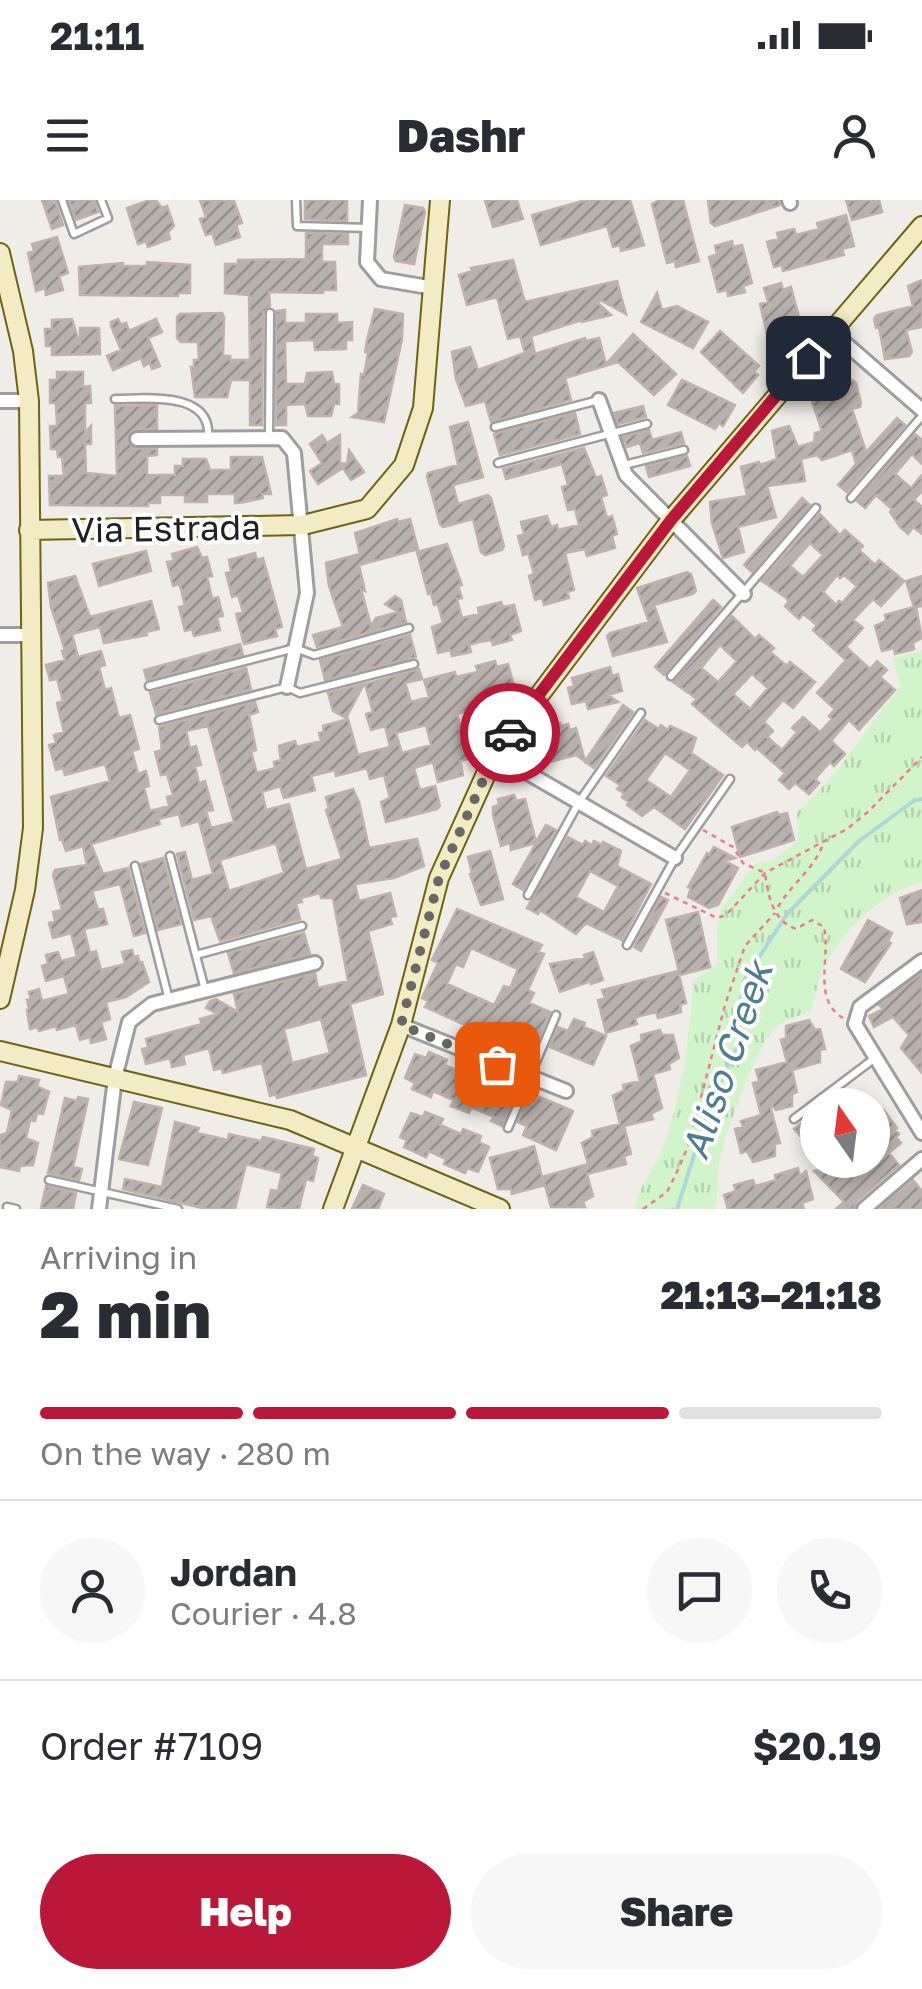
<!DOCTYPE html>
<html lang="en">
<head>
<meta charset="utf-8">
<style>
	:root { --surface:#fff; --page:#f7f7f7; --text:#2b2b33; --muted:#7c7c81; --line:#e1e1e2; --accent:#bb1739 }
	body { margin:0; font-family:"Golos Text",sans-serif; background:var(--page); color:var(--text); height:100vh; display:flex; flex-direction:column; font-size:38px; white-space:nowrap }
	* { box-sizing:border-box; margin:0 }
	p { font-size:32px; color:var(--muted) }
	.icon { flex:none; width:55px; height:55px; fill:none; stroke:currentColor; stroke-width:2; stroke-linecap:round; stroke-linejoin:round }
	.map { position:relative; height:1009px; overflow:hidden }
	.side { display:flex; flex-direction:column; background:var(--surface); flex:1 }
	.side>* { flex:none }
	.needle { width:65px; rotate:346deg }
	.tools { position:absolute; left:800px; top:888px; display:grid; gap:20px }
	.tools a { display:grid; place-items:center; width:90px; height:90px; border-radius:50%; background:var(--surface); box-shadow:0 5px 15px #0003; font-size:50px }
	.pin { position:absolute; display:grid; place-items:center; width:85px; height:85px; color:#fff; margin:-42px; border-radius:20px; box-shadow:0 5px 15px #0006 }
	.courier { position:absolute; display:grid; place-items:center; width:100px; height:100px; margin:-50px; border:8px solid #bb1739; border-radius:50%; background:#fff; color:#222; box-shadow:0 2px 12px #0007 }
	.summary em { font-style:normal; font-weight:800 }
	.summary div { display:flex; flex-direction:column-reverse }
	.summary { display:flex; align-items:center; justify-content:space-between; height:170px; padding:0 40px }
	h1 { font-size:65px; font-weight:800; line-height:75px }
	.bar { display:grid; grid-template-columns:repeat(4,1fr); gap:15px 10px; align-content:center; height:120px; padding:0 40px }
	.bar i { height:12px; border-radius:8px; background:var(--line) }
	.bar .on { background:var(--accent) }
	.bar p { grid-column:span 4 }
	.line { display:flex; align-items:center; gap:25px; padding:0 40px; border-top:2px solid var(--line) }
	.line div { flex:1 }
	.round { display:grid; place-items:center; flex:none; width:105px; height:105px; border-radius:52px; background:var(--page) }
	.cta { display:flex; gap:20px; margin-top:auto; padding:20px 40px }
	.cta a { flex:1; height:115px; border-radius:60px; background:var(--accent); color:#fff; font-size:40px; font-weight:800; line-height:115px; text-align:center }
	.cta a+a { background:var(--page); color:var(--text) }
	.status { display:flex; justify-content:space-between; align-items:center; height:70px; padding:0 50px; background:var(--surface); direction:ltr }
	.status svg { height:28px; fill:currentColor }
	header { display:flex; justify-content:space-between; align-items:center; height:130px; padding:0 40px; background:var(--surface); font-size:45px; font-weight:800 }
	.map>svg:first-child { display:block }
	.park { fill:url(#park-tufts) }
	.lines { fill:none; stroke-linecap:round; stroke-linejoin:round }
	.stream { stroke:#aed8d8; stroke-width:4 }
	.building { fill:url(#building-hatch); stroke:#c0b1ac; stroke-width:2.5; fill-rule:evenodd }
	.lane-casing { stroke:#9e9e9e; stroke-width:11 }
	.street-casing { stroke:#9e9e9e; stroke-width:18 }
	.secondary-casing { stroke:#6e6412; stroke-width:22 }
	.path { stroke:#eb7e8a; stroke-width:2.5; stroke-dasharray:5 5; stroke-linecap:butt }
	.lane { stroke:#fff; stroke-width:6 }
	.street { stroke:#fff; stroke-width:12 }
	.secondary { stroke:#f3ebc3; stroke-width:18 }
	.done { stroke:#696867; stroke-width:10; stroke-dasharray:0 18 }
	.route { stroke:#bb1739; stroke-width:12 }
	.labels { text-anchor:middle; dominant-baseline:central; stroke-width:8; stroke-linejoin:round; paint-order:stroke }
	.street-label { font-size:35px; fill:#212121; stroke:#fff }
	.water-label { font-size:38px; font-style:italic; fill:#4c7d90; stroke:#fff }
</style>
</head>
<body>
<div class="status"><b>21:11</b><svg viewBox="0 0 49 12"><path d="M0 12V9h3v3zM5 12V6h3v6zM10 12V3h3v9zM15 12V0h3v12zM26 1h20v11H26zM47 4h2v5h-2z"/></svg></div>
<header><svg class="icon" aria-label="menu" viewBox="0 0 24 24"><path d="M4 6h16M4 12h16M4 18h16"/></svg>Dashr<svg class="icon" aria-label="person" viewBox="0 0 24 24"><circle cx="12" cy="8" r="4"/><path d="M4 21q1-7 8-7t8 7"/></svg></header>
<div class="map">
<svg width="922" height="1009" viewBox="0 0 922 1009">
	<defs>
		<pattern id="park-tufts" width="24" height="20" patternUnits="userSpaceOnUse" patternTransform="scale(2.5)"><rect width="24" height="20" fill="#d1f4cb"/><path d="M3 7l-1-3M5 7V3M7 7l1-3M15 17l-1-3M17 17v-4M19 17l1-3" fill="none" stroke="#b3d1ae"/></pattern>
		<pattern id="building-hatch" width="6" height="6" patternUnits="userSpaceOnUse" patternTransform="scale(2.5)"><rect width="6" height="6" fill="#b9b1ae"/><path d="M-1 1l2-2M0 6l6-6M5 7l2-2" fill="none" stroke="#96908d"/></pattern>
	</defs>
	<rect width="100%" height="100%" fill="#f0ece8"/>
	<path class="park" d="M922,450V682C881,693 839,732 822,772C817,784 815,798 811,811C800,816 785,819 776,827C755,847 726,933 719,963C716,978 719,993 715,1009H635C638,987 653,972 661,952C682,898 690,837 693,781L717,764V730L721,709L755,664L774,659L798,641L797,612C839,576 865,528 901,487L893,459Z"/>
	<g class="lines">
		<path class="stream" d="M677,1009L711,902L740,841V802L745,779L787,714L859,641L915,600L922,599"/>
	</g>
	<path class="building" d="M42,0H55L63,25L52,29Z
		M69,0H94L98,12L76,20Z
		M150,0H156L162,8L167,6L174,26L168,32L170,39L148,47L146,41L138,44L127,8Z
		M200,0L234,1L242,23L236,25L240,37L216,45L212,33L206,35L200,19L206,17Z
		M305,0H347V21L305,19Z
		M485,0H517L523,19L493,27Z
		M586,0H630L644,45L621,51L620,45L613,47L607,26L541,45L532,15Z
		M659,0H683L699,61L676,67L675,61L667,63L652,4Z
		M708,0H779L780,5L715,26L711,23Z
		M846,0H879L882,12L852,20Z
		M405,5L423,8L425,12L414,64L396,61L394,57Z
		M846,15L854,46L842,49L844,55L783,71L782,65L774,67L767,42L779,39L777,33L794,29L796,35L819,29L817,23Z
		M306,33L348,34V44H322V62H335L336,90H323V93L269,92L270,106L263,113L262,225H250V180H231L227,197H195L191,167H194V160H199L198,142H181L177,138V117L180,114L222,113L224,117L223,156H230V160H250L249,95L225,93V64H238V60L306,59Z
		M57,37L68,73L59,76L63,90L46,95L45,88L36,91L28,53L34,51L32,44Z
		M732,41L733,47L742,45L752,83L743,86L745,92L728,96L727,90L718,92L709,57L717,54L715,46Z
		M513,60L525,102L617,81L626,114L600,100L598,103L611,115L582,122V120L531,136L535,154L585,138L586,141L599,138L606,164L633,134L676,174L654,195L618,162L565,178L571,200L491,222L485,201L466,206L456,179L452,152L470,147L478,170L525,153L520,136L508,139L497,97L467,105L459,75L472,71L471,68Z
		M147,62L190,65V93H178V96L80,95L79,67L123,63V66H147Z
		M922,80V127L906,130L912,152L909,156L885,159L879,127L876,128L874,119L877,115L913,106L908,86Z
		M781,83L783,90L791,87L801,125L793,127L794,134L778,138L776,132L767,134L760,104L768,102L764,88Z
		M657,93L662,110L677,106L708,122L693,148L641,122Z
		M375,109L403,114L402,139L384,222L352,217L358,213L361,174L364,175L368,153L365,152L367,140Z
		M285,110V123H306V114H337V123L352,122V140H346V149L315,150L314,140L285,141L286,184H305L307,173L332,172L334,184H339V204H334L331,216H308L305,204L286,205V225H276V111Z
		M72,119L80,145V128H99L100,154L52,155V146H46L45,129H52V120Z
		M118,119L121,125L126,123L129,131L156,119L162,132L148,138L160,166L152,169L150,163L144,166L141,158L113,170L107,156L121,150L111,126V122Z
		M720,131L759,166L754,172L758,175L743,193L701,152Z
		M57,172H83V184L76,187L90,186L91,203H85V233L91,226V244H85L86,273L117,276L115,206L157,205V229L133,230L127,238L133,248L157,249V255L147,256V275H175V266H183V259H206L210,270H231V257H262L271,294H262L263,298L245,302L235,303V294H207V302H185V295H160V303H148V306L50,305L49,276H64L62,257H58L57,249H51L50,226H57L56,203H50V180H57Z
		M682,180L735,205L723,226L719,223L715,229L668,205Z
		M852,180L856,183L861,203L860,207L852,209L866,252L897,218L905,225L847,292L838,285L856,264L852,250L822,260L817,255L801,259L805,281L767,286L776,317L738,327L744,352L723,358L712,323L710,302L747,296L741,267L759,262L760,265L777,259L772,231L789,226L798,247L814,242L815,233L822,231L810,195L812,190L844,185L843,182Z
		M643,206L646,217L618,224L614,213Z
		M575,213L580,234L500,255L494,234Z
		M468,222L483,277L453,285L458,304L488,295L491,298L504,346L502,350L485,355L481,352L473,319L443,327L440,324L427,277L428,273L458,265L450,227Z
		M649,230L652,240L681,232L684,243L643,253L640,243L627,247L623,237Z
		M915,234L922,240V264L912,254L895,274L911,288L922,275V291L914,300L922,307V334L913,327L908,334L900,327L890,312L892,309L876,295L865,308L857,301Z
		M322,235L327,243L340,235V263L347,264L349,250L364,272L351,280L343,268L318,284L310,271L322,263L310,244Z
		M584,248L596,278L601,276L607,295L601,297L607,318L612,316L617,334L612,336L615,348L587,356L585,349L565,353L574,390L567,392L569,398L544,405L542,398L535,400L529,376L534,374L533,370L528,353L523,355L518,336L524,334L521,322L547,316L551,327L557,325L558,330L579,325L575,309L568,310L562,287L568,285L562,264L506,279L503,269Z
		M687,256L690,266L649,277L646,266Z
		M802,298L810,305L752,372L744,365Z
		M820,314L840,335L845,330L863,346L859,350L875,365L879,360L904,381L881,406L873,399L853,420L863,428L846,447L870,469L877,461L887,470L880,477L895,490L859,530L849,520L831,541L845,554L834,566L830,562L815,579L819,583L809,594L795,583L789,589L779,580L785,573L757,548L755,550L747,542L742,547L692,504L697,499L673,482L732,416L755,439L759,435L774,448L770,452L787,466L790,462L815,482L793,508L783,500L768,517L764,522L773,531L767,537L782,550L797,532L792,528L803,517L820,532L832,519L829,516L835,509L817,493L846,460L813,430L817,425L803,414L799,419L785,406L789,401L785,397L762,381ZM810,343L823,355L803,377L790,366ZM837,375L840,378L844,375L857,386L842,403L839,401L836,405L823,392ZM720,445L737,461L718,482L701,468ZM752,474L768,488L750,509L733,494Z
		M397,319L398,322L410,319L418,349L359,365L365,391L361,389L371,426L376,418L398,412L385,404L395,396L401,400L406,422L317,447L313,435L343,427L329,386L326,363L360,354L355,333Z
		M447,344L462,385L458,386L462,398L457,399L462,418L479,414L478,408L501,402L503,407L514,405L521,431L510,435L512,440L493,445L491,440L479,442L469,445L471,452L452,456L450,450L438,453L432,427L443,423L438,404L434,405L431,393L428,394L417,352Z
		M197,347L202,358L207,357L212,376L207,377L210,389L212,399L218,397L223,416L217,417L220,430L194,436L192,429L185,431L179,407L185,406L181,389L179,384L173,386L167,362L174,361L172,354Z
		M146,351L151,371L99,386L93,364Z
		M255,353L257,360L263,358L282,427L275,429L277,436L244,444L236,414L243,412L238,395L232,397L226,373L231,372L229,360Z
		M687,372L691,374L696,391L693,394L654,405L667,442L613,456L607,436L610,433L649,422L637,388Z
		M75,376L90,417L151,401L159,429L146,432L147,435L104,443L100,427L72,434L78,457L101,451L105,465L99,467L105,490L111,488L119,518L130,515L139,549L132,551L138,574L146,571L149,586L144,587L150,611L169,606L167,597L173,595L167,574L161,575L155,552L162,550L159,527L255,502L258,512L249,515L256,550L251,552L257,573L275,568L274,562L281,560L279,546L295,541L297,547L321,541L319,533L324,532L323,526L348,519L358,555L390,547L385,526L371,530L366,514L373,512L365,484L419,469L422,479L405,483L411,502L429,497L424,480L455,472L456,477L473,473L478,472L476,466L495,461L497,467L508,464L515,490L504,494L505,500L457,514L468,559L460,561L463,575L438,582L433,562L414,568L420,590L435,586L440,606L437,609L386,622L381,602L390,598L384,575L370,579L367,568L336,576L335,570L311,576L315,590L284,598L280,586L262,592L266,610L289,604L306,669L342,659L326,610L329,609L326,597L353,589L359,602L369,648L417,639L424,666L394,678L355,684L359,701L390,693L396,716L390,717L392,724L368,731L383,794L350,804L366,875L277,898L276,894L270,896L262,863L223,873L222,868L214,870L209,848L183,855L185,864L172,867L170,858L146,864L142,849L148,848L146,839L202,824L200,819L218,814L206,808L210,801L216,799L238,812L234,794L315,773L318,788L348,781L333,698H321L320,693L301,698L302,702L296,703L300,719L220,741L211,716L194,720L177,654L185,652L192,680L213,674L199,621L182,626L179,614L158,619L160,624L91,644L103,674L128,668L145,733L134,736L120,684L92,691L98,710L103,709L107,724L84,729L90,753L96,751L101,770L125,764L122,752L132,750L134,757L138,756L139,762H142L149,782L126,797L106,802L110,819L101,822L106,839L91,843L90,837L80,840L76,825L57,830L56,826L39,831L38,827L30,829L27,810L29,809L27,800L31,799L29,792L39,789L42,801L69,794L64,776L46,781L42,766L48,764L46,755L58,752L61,761L77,757L71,733L53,738L49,723L55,721L53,712L62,710L53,675L55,670L87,665L83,646L66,651L62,639L60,640L51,597L110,581L105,564L65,575L63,568L56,570L49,545L56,543L54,535L64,532L57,503L63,501L57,479L50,480L46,465L65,460L62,451L65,450L51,407L48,383ZM426,525L431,545L402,553L396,533ZM208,526L234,622L211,628L206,611L213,610L205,581L199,583L195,566L201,565L196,546L190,548L186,531ZM276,643L284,673L229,691L220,660ZM321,819L330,853L292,863L284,829Z
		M922,376V406L916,407L922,438L913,443L914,449L895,454L894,448L882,451L875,426L886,421L885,415L914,407L906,381Z
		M713,400L721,407L664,475L655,467Z
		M410,435L416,457L325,480L320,460Z
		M240,444L243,455L147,480L144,470Z
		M610,467L612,476L618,474L622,491L608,495L618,502L588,509L586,501L572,504L568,488L574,486L572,478Z
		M246,468L251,489L156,514L150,493Z
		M364,484L346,518L333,511L328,493Z
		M623,505L633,512L594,568L576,555L546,563L544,554L530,558L525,541L532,540L530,531L560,523L561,526L568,524L570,530L576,528L585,561Z
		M645,520L659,529L661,525L668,530L670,526L696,538L691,553L723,575L685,629L654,607L642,616L627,605L629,602L622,597L624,593L617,589L620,585L606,576ZM665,553L690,570L671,597L646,580Z
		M514,595L516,601L525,599L536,642L546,625L556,630L523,690L513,684L536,643L511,650L510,643L501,646L493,615V607L499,605L498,599Z
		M777,612L778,615L787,613L794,640L740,657L732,627Z
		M568,637L583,645L585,641L592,645L594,641L602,645L603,642L621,651L617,666L651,684L622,740L586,723L576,734L540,710L538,714L527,708ZM590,671L618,686L604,712L576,697Z
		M714,647L735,658L725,661L738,668L718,705L709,708L688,697L691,688L688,687L707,653L709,655Z
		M490,651L503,699L481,705L470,674L472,673L468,657Z
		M163,658L181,724L158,730L141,664Z
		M922,690V722L907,724L900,698Z
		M661,697L668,700L641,751L634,747Z
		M457,709L542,745L538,752L544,754L528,790L534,793L529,803L550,812L537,841L516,832L509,845L425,807L428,801L422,798L438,763L432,760ZM471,748L518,769L510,788L504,786L494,805L447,784L456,764L463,767Z
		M698,712L710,767L680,775L666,720Z
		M868,720L892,733L888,741L891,743L865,782L841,769Z
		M304,733L310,754L234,773L228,753Z
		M593,752L603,780L591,784V781L560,792L550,764L585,758L584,755Z
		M678,771L686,803L680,805L681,812L658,818L656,812L640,816L635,818L637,824L606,833L598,800L605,798L602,790Z
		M922,773V873L901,848L909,835L893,817L874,827L869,816L883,809L879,805Z
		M574,819L585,823L584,827L606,836L593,865L550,847L558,827L568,831Z
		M809,820L815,830L820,829L825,849L820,850V862L792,870L797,892L792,894V906L776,910L769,902L780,943L775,944V956L753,962L747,951L741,953L735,929L743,927L741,921L761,915L753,883L759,881L756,870L787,862L781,840L786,838V826Z
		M660,830L662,835H673L679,858L669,864L670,869L653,874L662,908L651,914L653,919L624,926L631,954L624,956L626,964L587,974L593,996L583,1002L585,1007H551L545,985L512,994L511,989H498L490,958L521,950L534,946L542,977L588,964L582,943L593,937L592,931L620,924L613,896L624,890L623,885L640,881L631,846L642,841L641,835Z
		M429,852L447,860L445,865L465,874L467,869L485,876L482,882L504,892L508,883L518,887L502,926L491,921L494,917L476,909L471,908L469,913L451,906L454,900L449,898L433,891L431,897L412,889L415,883L405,878L415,854L426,858Z
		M19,876L39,880L37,886L49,892L43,914L37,913L35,921L30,920L26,938L38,943L33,965L20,966L19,971L0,967V935L7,933L12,910L1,905L6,882H18Z
		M530,893L573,911L556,950L523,935L527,926L518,922Z
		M78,897L88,899L73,967L82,969L79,980L48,973L65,898L77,901Z
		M134,902L162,908L148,965L119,959Z
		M872,909L878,915L884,910L897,928L895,930L899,934L896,937L901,943L889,953L899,965L857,1001L854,1009H836L844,1002L814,971L821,969L814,960H841L846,966L852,960H872Z
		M818,910V946L813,950L794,929Z
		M425,912L443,919L440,925L461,934L463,929L481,936L479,942L489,947L478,972L467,968L465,973L444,964L446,959L429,951L426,957L404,947L407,940L400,937L411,913L423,917Z
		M175,922L199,928L197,933L228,940L229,934L261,941L263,937L314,949L312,956L318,958L313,981L306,979L299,1009L267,1007L271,990L278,991L282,973L246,964L235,1009H206L123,989L125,979L162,987Z
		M798,968L800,976L806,971L813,999L802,1003L804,1009H728L724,995L736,991L734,985L753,980L755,986L766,983L776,980L775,975Z
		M913,980L922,991V1009H879Z
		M363,985L384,994L378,1009H352Z
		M46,986L76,993L73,1009L41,1008Z"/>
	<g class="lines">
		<defs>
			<path id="lane" d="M62,0L74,34L108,18L101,0
				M296,0L297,26L369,28
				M115,199C144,199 212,190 208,237
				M495,227L599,200
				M269,237L270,113
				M498,263L647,224
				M624,265L684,250
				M851,298L922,216
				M671,476L816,308
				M149,486L295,448L314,455L409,428
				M159,520L287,487L300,493L414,464
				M170,656L205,790
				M135,666L169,800
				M528,695L579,602L641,513
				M627,745L675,658L730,579
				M196,755L302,726
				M794,919L875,858
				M508,928L556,815
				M49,980L178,1009
				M7,1007L16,1009"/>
			<path id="street" d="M370,0L367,62L381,79L434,88
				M789,0L790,3
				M831,131L922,210
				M599,200L626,275L744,394
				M0,201H29
				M137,239L282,238L294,253L307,393L287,487
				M0,435H31
				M495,554L675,658
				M922,761L860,807L855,824L922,933
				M401,825L566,891
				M99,1009L115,878L129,822L152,804L315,763
				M864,1009L922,959"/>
			<path id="secondary" d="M0,53L23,151L29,201L33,628L25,690L0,799
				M29,330L303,325L367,309L404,265L423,208L440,0
				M0,851L290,920L500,1009
				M333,1009L401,825L439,678L495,554L671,320L922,26"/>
		</defs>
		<use href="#lane" class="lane-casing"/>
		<use href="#street" class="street-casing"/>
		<use href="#secondary" class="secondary-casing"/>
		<path class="path" d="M703,630L733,647L743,663L765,673C768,696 773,721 796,729L812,720L824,727C831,759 811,801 845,819
			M665,693L717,718L726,715L765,673L847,629L869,611L922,557
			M778,707C791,684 816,668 824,641
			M643,1009L667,992L676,974L689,944L725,805L745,746L775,713"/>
		<use href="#lane" class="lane"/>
		<use href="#street" class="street"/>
		<use href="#secondary" class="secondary"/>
	</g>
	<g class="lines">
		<path class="done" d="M497,864L401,825L439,678L495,554L510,533"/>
		<path class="route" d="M510,533L671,320L808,158"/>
	</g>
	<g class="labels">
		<g class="street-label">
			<text transform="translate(166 328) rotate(-1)">Via Estrada</text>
		</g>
		<g class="water-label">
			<text transform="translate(726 860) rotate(-71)">Aliso Creek</text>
		</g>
	</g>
</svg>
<div class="tools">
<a><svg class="needle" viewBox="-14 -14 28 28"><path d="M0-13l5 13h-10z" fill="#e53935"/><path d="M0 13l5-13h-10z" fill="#7c7c81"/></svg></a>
</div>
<div class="pin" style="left:497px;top:864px;background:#ea580c"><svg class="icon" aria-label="bag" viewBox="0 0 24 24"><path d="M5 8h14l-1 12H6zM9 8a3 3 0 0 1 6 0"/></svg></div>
<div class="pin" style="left:808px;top:158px;background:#1f2937"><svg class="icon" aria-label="home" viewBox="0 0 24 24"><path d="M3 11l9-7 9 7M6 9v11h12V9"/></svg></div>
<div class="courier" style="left:510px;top:533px"><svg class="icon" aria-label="car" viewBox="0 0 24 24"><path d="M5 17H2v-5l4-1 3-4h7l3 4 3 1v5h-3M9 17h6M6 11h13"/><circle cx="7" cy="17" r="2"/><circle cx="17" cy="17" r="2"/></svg></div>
</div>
<section class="side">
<div class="summary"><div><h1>2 min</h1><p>Arriving in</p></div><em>21:13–21:18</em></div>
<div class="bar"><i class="on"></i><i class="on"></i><i class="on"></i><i></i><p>On the way · 280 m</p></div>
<div class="line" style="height:180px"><a class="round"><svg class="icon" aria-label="person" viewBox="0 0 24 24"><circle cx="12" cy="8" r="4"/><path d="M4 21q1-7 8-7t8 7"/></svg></a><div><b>Jordan</b><p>Courier · 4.8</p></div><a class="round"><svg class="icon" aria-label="chat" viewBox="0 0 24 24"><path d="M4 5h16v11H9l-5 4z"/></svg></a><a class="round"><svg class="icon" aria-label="phone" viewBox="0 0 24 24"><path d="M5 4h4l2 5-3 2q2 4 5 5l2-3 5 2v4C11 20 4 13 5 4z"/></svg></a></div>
<div class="line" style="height:130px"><div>Order #7109</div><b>$20.19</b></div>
<div class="cta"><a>Help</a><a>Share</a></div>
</section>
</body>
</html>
